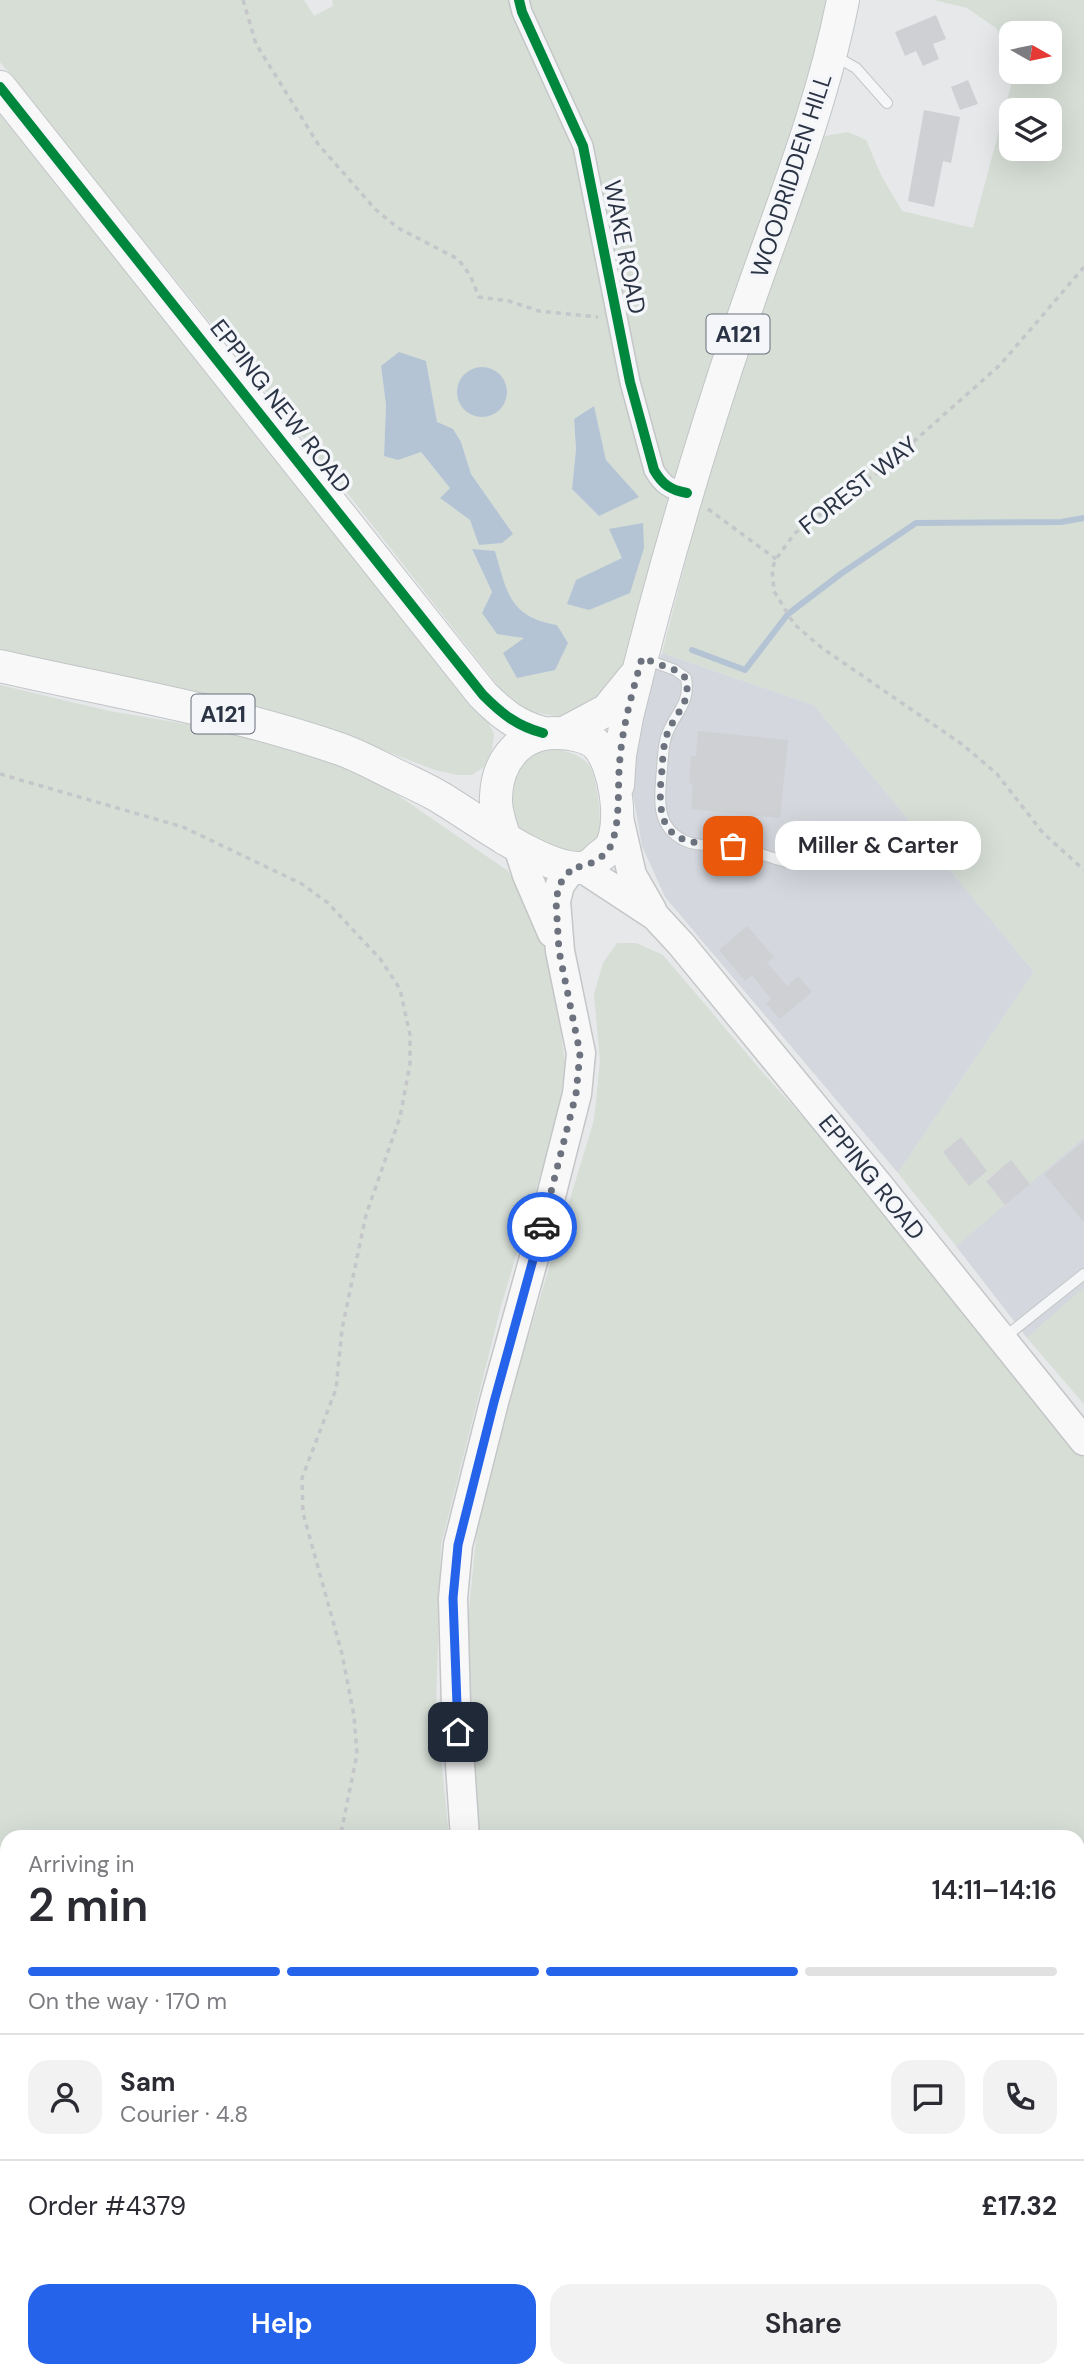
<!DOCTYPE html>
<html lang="en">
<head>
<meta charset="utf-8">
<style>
	:root { --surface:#fff; --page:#f2f2f3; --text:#2b2b33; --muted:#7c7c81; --line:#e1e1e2; --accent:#2563eb }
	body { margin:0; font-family:"DM Sans",sans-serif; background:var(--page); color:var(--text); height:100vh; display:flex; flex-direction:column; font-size:26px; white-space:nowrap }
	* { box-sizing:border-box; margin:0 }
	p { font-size:23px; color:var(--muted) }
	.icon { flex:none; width:38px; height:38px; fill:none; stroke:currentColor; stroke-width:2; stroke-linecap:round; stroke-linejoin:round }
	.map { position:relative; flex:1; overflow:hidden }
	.drawer { position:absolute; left:0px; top:1830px; width:1085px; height:548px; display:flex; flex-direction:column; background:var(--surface); border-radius:21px 21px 0 0; box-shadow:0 7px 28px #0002 }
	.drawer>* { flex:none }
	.needle { width:46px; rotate:99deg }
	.controls { position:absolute; left:999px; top:21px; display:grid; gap:14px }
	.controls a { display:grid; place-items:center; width:63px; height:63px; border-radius:14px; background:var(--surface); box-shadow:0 7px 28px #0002; font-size:35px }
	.pin { position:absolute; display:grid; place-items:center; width:60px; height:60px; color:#fff; margin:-30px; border-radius:14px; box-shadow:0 4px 10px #0006 }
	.courier { position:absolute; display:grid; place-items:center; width:70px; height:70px; margin:-35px; border:5px solid #2563eb; border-radius:50%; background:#fff; color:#222; box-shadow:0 2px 9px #0007 }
	.bubble { position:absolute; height:49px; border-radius:21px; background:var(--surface); box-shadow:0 7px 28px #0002; font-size:23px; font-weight:600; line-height:49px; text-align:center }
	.summary em { font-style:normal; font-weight:600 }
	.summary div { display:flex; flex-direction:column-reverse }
	.summary { display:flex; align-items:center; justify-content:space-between; height:119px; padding:0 28px }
	h1 { font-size:46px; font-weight:600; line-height:52px }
	.bar { display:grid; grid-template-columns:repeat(4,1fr); gap:10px 7px; align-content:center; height:84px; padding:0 28px }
	.bar i { height:9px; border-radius:5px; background:var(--line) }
	.bar .selected { background:var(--accent) }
	.bar p { grid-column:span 4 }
	.line { display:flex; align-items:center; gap:18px; padding:0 28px; border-top:2px solid var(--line) }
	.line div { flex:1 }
	.round { display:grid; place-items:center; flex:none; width:74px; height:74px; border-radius:21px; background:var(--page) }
	.cta { display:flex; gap:14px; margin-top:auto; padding:14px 28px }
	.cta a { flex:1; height:80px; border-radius:21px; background:var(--accent); color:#fff; font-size:28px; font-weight:600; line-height:80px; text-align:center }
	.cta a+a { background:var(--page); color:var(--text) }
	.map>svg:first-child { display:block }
	.built { fill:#d4d7dd }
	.green { fill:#d6ded6; fill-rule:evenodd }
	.water { fill:#b4c4d5 }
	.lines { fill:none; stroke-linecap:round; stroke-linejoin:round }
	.stream { stroke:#b4c4d5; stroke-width:6 }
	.building { fill:#ced0d3 }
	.lane-casing { stroke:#c4c6c8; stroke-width:12 }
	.street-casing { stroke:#c4c6c8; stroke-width:22 }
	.secondary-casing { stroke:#c4c6c8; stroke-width:31 }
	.primary-casing { stroke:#c2c5c8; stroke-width:34 }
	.path { stroke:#c5c6ca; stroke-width:3.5; stroke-dasharray:5 5; stroke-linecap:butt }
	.lane { stroke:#f5f6f7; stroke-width:10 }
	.street { stroke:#f5f6f7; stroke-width:19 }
	.secondary { stroke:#f8f8f8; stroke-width:28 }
	.primary { stroke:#f8f8f8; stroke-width:32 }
	.cycleway-casing { stroke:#f4f6f9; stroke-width:15 }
	.cycleway { stroke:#00873e; stroke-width:10 }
	.done { stroke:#6c737f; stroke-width:7; stroke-dasharray:0 12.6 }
	.route { stroke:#2563eb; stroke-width:9 }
	.labels { text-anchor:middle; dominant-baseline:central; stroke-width:7; stroke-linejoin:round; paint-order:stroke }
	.shield { fill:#f4f6f9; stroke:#676e7b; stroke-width:2 }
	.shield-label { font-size:23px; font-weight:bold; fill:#2b3445 }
	.street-label { font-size:24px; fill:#2b3445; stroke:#f4f6f9 }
</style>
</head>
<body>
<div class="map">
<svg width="1084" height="2378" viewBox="0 0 1084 2378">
	<rect width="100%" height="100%" fill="#e6e8ea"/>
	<path class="built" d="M662,653L814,705L1034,972L898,1173L665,897L642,846L632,789L639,720Z
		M1084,1137V1288L1027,1338L956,1246Z"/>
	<path class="green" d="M0,0H304L314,16L333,6L332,0H835L624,679L578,720L527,711L506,696L345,490L0,62ZM426,361L437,422L461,442L471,474L512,534L479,544L470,520L441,498L450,488L420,451L384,455L386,405L381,366ZM594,407L606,460L638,497L572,489L576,449L574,419ZM472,550L495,551C507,593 508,617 557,625L568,643L482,613L492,592Z
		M934,0H1084V1137L1030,1184L1011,1161L986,1180L1005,1205L956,1246L898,1173L1034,972L814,705L662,653L720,428L748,343L825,136L848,132L866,140L882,177L902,211L973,228L1011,86L1009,54L996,28L967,8ZM1012,33H1050V72H1012ZM1012,110H1050V149H1012Z
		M0,103L485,716L494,734L492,749L484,767L472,775H457L435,770L326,728L213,700L0,656Z
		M0,685L109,711L232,732L348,761L508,871L540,924L556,994L565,1063L559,1113L501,1306L441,1545L436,1707L449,1837L7,1838V2371H487L486,2378H0Z
		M549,747C563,751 580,753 589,765C597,775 604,830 597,840C592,847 582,852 575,857L520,841L503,791L512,758Z
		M617,943H636L663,955L764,1074L896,1221L1084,1457V2378H521V2371H1078V1838H478L471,1755L468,1621L477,1528L502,1423L594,1120L600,1061L594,994L603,963Z
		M1084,1287V1404L1027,1338Z"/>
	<path class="water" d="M399,352L426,361L437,422L453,429L461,442L471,474L513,534L502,543L479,545L470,520L440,498L450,488L421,452L398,460L384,456L386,405L381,366Z
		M457 392a25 25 0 1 1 50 0a25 25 0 1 1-50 0Z
		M594,406L606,460L639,497L599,516L572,489L576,449L574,419Z
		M643,523L644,548L630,593L589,610L567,604L576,580L622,558L609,529Z
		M472,549L495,551C507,592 509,617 557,625L568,643L555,670L517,678L503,653L524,638L497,634L482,613L492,592Z"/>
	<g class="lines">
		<path class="stream" d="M692,650L745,670L788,614L842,573L916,523L1061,522L1084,518
			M1070,2371L1072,2378"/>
	</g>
	<path class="building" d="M936,15L946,39L933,44L939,59L923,66L916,51L905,56L895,32Z
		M968,80L978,104L960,110L951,87Z
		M924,110L960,117L951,163L943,161L934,207L908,201Z
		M698,731L788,740L780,818L691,809L693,784L689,783L690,770L691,756H696Z
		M747,926L774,957L767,962L787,986L798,976L812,992L780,1019L766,1003L771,999L752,975L745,981L719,950Z
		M961,1137L987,1171L969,1186L943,1152Z
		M1084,1141V1222L1044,1174Z
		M1011,1160L1030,1184L1005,1205L986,1181Z"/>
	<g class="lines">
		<defs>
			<path id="lane" d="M833,55L856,68L887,103
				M645,659L675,670L686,678C691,705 674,713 666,737C663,747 663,758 662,769C660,795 654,825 683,840C699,848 719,844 736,847C758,851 777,862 798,864
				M1005,1337L1084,1274"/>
			<path id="street" d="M519,0L522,12L583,146L630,382L654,470C662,484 670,490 687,493"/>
			<path id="secondary" d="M618,814L632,875L652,910
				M518,847L527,875L552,933
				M582,868L655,916L681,944L877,1183L1084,1441
				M465,1838L456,1705L453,1598L458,1545L494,1402L550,1200L577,1094L581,1053L560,951L556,901L560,885L573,867
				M498,2378L499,2371"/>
			<path id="primary" d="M0,87L483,695C502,714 517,726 543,733
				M0,666C114,692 230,711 340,749C360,756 379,767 398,776C410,782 424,788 436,795C470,814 542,871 582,868C589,867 594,862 599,857C603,854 609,850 611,846C624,823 615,764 597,745C588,736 569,733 557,733C520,732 497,761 496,797C495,811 501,826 505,839
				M564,733L607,710L633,678
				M618,785L620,755L627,717C659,585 697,454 741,324C777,217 821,112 843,0"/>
		</defs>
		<use href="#lane" class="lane-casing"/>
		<use href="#street" class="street-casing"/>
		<use href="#secondary" class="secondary-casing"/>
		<use href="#primary" class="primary-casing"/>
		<path class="path" d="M243,0L256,44L318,144L375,209L398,228L458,259L470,275L479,297L509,301L539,311L598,317
			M1084,267L1000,365L885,467L795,533L776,559L772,569L774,591L794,624L822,648L963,745L997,774L1043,833L1084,870
			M708,509L776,559
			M0,774L183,827L302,884L328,903L381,960L400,989L410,1035V1064L400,1117L366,1215L342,1329L336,1389L302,1478L303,1513L342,1654L354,1716L357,1754L340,1838
			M402,2378L403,2371"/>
		<use href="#lane" class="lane"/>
		<use href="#street" class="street"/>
		<use href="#secondary" class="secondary"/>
		<use href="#primary" class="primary"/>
		<defs>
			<path id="cycleway" d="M519,0L522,12L583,146L630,382L654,470C662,484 670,490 687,493
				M0,87L483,695C502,714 517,726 543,733"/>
		</defs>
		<use href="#cycleway" class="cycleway-casing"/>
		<use href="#cycleway" class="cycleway"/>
	</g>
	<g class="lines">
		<path class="done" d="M542,1227L576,1094L580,1053L559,951L556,901L559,885L573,867C587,868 607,857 612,843C621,817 617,785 620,758C623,724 633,690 642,658L675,670L686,678C691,704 677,710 668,732C662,746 663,764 661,780C656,841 679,843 733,846"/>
		<path class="route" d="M458,1732L453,1598L458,1545L494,1402L542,1227"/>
	</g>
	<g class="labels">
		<g class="shield">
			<rect x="706.5" y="314.5" width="63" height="39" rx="5"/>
			<rect x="191.5" y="694.5" width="63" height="39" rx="5"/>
		</g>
		<g class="shield-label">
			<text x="738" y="334">A121</text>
			<text x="223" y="714">A121</text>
		</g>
		<g class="street-label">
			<text transform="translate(791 175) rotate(-72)">WOODRIDDEN HILL</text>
			<text transform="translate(625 247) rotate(79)">WAKE ROAD</text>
			<text transform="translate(281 406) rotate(52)">EPPING NEW ROAD</text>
			<text transform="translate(858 485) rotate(-38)">FOREST WAY</text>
			<text transform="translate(872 1177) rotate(51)">EPPING ROAD</text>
		</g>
	</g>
</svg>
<div class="controls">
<a><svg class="needle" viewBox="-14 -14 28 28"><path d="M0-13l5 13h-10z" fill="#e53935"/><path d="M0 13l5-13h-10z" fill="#7c7c81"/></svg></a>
<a><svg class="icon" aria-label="layers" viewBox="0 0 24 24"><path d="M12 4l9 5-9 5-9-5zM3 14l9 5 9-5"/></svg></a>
</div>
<div class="pin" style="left:733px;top:846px;background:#ea580c"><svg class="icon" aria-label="bag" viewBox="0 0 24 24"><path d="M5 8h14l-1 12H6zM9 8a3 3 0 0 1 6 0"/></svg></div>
<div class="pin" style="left:458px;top:1732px;background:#1f2937"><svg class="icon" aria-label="home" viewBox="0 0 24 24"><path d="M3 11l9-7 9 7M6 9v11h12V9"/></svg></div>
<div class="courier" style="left:542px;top:1227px"><svg class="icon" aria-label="car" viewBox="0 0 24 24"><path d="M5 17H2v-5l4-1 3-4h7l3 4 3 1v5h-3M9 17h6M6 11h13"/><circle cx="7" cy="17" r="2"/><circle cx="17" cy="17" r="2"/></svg></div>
<div class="bubble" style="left:775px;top:821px;width:206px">Miller &amp; Carter</div>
<section class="drawer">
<div class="summary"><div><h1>2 min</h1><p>Arriving in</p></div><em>14:11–14:16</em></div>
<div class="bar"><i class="selected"></i><i class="selected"></i><i class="selected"></i><i></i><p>On the way · 170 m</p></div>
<div class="line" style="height:126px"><a class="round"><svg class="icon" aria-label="person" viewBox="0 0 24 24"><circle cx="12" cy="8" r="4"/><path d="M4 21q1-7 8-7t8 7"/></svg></a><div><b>Sam</b><p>Courier · 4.8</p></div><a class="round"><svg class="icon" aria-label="chat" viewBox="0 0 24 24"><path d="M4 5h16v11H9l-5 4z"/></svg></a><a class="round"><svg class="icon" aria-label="phone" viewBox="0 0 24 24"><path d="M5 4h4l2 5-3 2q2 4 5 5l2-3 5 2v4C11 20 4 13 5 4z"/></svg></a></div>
<div class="line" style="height:91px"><div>Order #4379</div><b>£17.32</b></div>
<div class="cta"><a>Help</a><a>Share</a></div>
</section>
</div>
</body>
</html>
